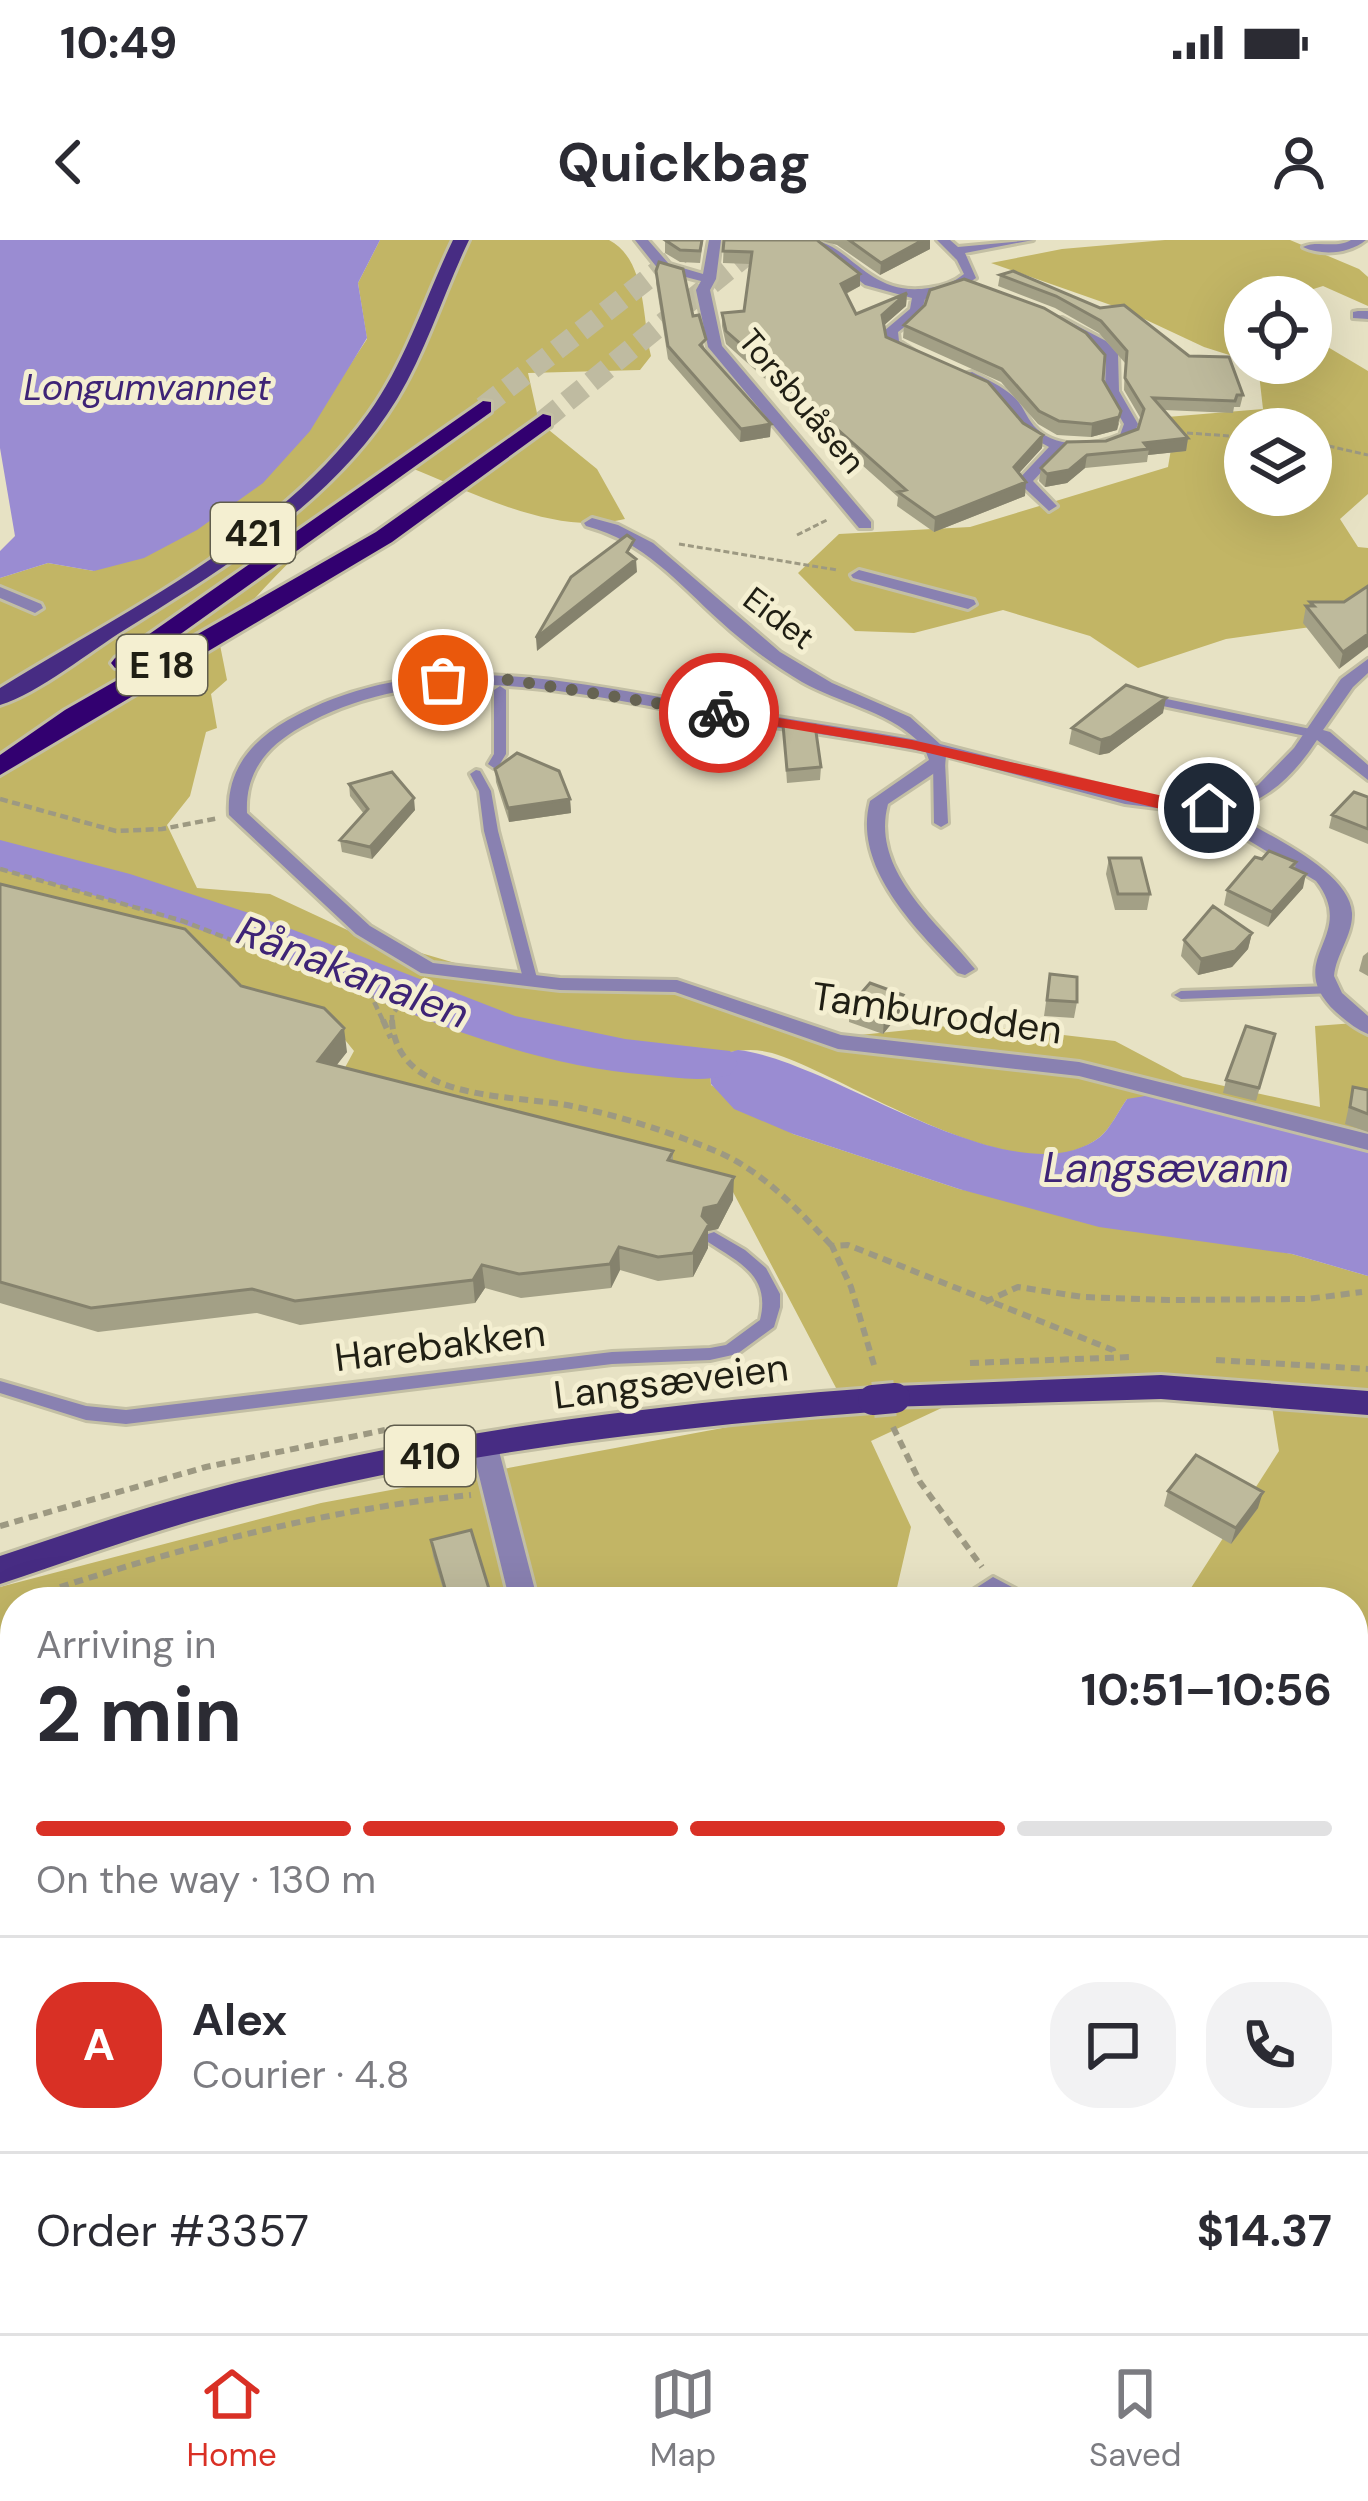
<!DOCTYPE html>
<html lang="en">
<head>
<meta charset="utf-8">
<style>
	:root { --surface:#fff; --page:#f2f2f3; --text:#2b2b33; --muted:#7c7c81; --line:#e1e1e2; --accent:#d93025 }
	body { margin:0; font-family:"DM Sans",sans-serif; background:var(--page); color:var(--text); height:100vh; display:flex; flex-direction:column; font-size:45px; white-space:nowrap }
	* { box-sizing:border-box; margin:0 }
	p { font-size:39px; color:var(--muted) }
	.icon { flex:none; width:66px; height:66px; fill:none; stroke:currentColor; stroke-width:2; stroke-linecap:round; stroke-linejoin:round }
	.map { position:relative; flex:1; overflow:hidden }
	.panel { position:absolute; left:0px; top:1347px; width:1368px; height:747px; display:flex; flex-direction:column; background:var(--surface); border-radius:48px 48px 0 0; box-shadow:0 12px 48px #0002 }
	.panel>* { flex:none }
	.controls { position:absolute; left:1224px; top:36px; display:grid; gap:24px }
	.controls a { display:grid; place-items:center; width:108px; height:108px; border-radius:50%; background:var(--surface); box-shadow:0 12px 48px #0002; font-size:60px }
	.pin { position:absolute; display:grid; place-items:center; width:102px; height:102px; color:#fff; margin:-51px; border:6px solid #fff; border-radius:50%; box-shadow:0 3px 12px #0007 }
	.courier { position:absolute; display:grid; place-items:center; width:120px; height:120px; margin:-60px; border:9px solid #d93025; border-radius:50%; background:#fff; color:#222; box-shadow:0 3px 15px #0007 }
	.headline em { font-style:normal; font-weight:700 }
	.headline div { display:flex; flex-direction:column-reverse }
	.headline { display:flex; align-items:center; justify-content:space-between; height:204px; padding:0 36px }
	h1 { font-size:78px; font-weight:700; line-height:90px }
	.bar { display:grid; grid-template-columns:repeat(4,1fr); gap:18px 12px; align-content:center; height:144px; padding:0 36px }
	.bar i { height:15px; border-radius:9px; background:var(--line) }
	.bar .on { background:var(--accent) }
	.bar p { grid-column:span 4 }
	.line { display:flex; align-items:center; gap:30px; padding:0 36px; border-top:3px solid var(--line) }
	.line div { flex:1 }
	.round { display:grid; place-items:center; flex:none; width:126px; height:126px; border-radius:48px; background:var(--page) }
	.status { display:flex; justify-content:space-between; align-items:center; height:84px; padding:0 60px; background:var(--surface); direction:ltr }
	.status svg { height:33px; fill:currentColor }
	header { display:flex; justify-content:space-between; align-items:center; height:156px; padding:0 36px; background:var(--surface); font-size:54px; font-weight:700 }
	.tabs { display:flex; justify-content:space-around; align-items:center; height:168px; border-top:3px solid var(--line); background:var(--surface); font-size:33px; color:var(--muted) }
	.tabs a { display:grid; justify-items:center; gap:6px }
	.tabs .on { color:var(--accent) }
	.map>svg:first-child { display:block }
	.forest { fill:#c2b565; fill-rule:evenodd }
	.water { fill:#9a8cd2 }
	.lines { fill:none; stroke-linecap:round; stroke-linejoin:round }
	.river { fill:#9a8cd2; fill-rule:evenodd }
	.highway-tunnel { stroke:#bfbba1; stroke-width:21; stroke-dasharray:21 10; stroke-linecap:butt }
	.lane-casing { stroke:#c3bfa4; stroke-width:6 }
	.street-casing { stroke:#c3bfa4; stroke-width:6 }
	.primary-casing { stroke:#c3bfa4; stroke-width:6 }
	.highway-casing { stroke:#c3bfa4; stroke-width:6 }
	.path-far3 { stroke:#9d9982; stroke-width:3; stroke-dasharray:6 3; stroke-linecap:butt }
	.path-far2 { stroke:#9d9982; stroke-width:4.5; stroke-dasharray:8 4.5; stroke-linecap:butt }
	.path-far1 { stroke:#9d9982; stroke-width:6; stroke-dasharray:9 6; stroke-linecap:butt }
	.path { stroke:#9d9982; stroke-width:8; stroke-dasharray:12 8; stroke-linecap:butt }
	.lane { fill:#8981b1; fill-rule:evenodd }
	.street { fill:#8981b1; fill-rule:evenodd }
	.primary { fill:#472c83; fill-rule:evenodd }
	.highway { fill:#320070; fill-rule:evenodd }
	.primary-bridge-casing { stroke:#c3bfa4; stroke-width:36; stroke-linecap:butt }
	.primary-bridge { stroke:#472c83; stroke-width:30 }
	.wall { fill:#a3a086 }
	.shaded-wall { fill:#85826d }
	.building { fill:#beba9c; stroke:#85826d; stroke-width:3 }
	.route { fill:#d93025 }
	.done { stroke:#666352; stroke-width:12; stroke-dasharray:0 21.6 }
	.labels { text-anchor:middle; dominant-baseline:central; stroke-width:10; stroke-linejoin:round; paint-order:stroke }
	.far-street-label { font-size:33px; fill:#201f14; stroke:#f4efd1 }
	.far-water-label { font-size:36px; font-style:italic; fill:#3e2476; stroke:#f4efd1 }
	.shield { fill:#f4efd1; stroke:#605d4d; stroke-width:3 }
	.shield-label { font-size:36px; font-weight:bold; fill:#201f14 }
	.street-label { font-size:39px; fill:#201f14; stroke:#f4efd1 }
	.water-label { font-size:42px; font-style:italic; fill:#3e2476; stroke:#f4efd1 }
</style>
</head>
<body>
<div class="status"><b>10:49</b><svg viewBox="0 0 49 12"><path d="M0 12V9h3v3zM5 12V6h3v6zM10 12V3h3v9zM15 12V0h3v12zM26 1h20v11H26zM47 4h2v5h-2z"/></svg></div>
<header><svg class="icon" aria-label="back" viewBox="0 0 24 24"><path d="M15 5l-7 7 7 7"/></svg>Quickbag<svg class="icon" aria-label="person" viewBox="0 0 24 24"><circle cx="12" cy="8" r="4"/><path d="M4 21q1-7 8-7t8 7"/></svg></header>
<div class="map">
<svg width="1368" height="2093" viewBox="0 0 1368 2093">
	<rect width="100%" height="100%" fill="#e7e2c4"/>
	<path class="forest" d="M380,0H609C647,20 642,78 651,116L640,130L528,133L539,182L597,229L625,279C554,297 470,251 404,225C337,274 282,325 229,388L235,392L220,405L227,440L211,454L217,488L206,492L190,556L167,585L197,648L270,654L356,694L503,737L674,743L820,799L968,784L1115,801L1183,837L1320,867L1315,786L1368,782V909L1127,859C1119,870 1111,888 1100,897C1021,960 850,836 772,813C751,807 729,811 709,818L711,845L793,894L959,949L1292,1014L1368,1036V2093H0V1347L321,1263L845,1165L733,952L336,844L354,811L333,785L0,658V338L48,323L94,331L340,140L367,99L358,43ZM1269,1148L1279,1211L1182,1362H1353V2079H15V1362H879L896,1352L911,1287L871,1201L948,1165Z
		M1165,0H1290L1359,29L1368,37V66L1323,46L1288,57H1245V120L1204,107L1125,70L991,23L1062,9Z
		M1311,97L1368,131V254L1340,279L1358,307L1368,308V373L1332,384L1226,399L1138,428L1090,396L1003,370L914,393L855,391L798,333L839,294L970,287L1168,227L1172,203L1155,178L1263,169L1258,125L1254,123H1311ZM1245,189H1311V255H1245Z"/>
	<path class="water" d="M0,0H380L358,43L367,98L310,191L263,243L197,290L144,318L94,331L48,323L0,338V311L15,296L0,208Z
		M738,810C830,819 1014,962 1100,897C1110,889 1119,870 1127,859L1157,854L1368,909V1036L1292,1014L1099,987L959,949L793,894L734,869L711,844L709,818Z"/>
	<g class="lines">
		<path class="river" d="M0,600L130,634L255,675L515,776L625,799L730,811L738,823L730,835C703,842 677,838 649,835C496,823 359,748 217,696C146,670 73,648 0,629Z"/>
		<path class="highway-tunnel" d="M483,167L698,0
			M543,181L765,0"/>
		<defs>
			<path id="lane" d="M500,446L506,450V514L498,527L494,528L488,524L494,514V450Z
				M1162,458L1315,490L1321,494L1315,498L1158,465L1156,462Z
				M939,518L945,522L948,583L941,587L934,583L933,522Z
				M476,530L480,531L491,551L498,591L538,742L536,745L531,746L524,742L484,591L479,551L470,534Z
				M1329,746L1334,747L1336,750L1334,753L1181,759L1174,755L1181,751Z
				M714,992L745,1010L766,1028L780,1054V1067L774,1087L737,1114L710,1120L612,1124L126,1184L86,1180L0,1153V1141L86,1166L126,1170L612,1112L710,1108L726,1105L760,1080C771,1036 740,1023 708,1002L706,998L708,994Z
				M993,1337L1031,1357L1033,1362H1007L994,1355L983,1362H960L962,1357Z
				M15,1424V1441L0,1446V1429Z
				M232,2079H279L276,2088L262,2093H215L218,2084Z"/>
			<path id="street" d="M635,0H648L669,24L703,34L709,0H721L716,39L710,50L722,106L871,282V288H859L708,107L696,50L701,41L659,30Z
				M808,0C849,0 866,58 929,48C943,46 953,43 964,34L957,20L937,0H950L958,7L1033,0L965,13L976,38L961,48L925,59L921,74L898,92L899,101L919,114L912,118L887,106L884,91L910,69L912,58L865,45Z
				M1351,0H1366C1349,14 1322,16 1303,7C1317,0 1336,9 1351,0Z
				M1358,71H1368V79L1353,78V72Z
				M1062,78L1106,101L1118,114L1119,151L1138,184L1132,200C1110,211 1087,213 1062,210L1033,241L1057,266L1049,271L1017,241L1049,207L1024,193L1000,159L960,135L972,132C986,139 1002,146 1014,157C1024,166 1027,180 1037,189C1057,209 1096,206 1120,195L1124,184L1105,151L1106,118L1096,107L1057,85V79Z
				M592,278L618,285L653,303L780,412L832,443L910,477L940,504L1154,559L1206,562L1233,557L1258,545L1294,508L1341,439L1368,419V433L1353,447L1323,490L1330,492L1368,525V540L1317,500C1294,535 1268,562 1225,570C1260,591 1350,630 1352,673C1353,695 1336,714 1334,736L1342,753L1368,776V794C1356,789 1346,781 1336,772C1280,719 1360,697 1316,641L1205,574L1125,564L946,516L945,526L888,564C870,631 938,682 975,729L965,735L958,733C916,689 852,627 870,561L929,520L926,512C854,498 782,489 710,477C572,453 431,414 301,487C267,506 245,532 247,573L370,686L433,723L560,738L677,740L841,795L1079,822L1368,894V910L1079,836L838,809L675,752L560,750L421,733L356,694L229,575C226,531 251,501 288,480C420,406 558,440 700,464C772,477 845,487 917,500C885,470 839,463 802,442C773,425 745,404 720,381C677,342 645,302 586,286L584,283Z
				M859,330L974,360L976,364L968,369L853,338L851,335Z
				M0,347L41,364L43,368L35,373L0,358Z
				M485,1197L494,1200L498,1207L538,1362H510L472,1207L476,1200Z"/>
			<path id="primary" d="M453,0H469C444,52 427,109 397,159C335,261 224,328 126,389C90,411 39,453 0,465V448C126,370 279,297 368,174C406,122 425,58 453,0Z
				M1161,1135L1368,1151V1175L1161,1159L885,1167L873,1172C653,1188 430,1216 217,1274C143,1294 72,1320 0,1344V1316C72,1292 144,1267 217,1248C431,1192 653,1164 873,1148L883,1151L895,1146Z"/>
			<path id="highway" d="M483,161L491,162V172L133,428H115L111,423L115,418Z
				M543,174L551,176V186L392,302L0,535V515L65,470L376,292Z"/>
		</defs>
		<use href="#lane" class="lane-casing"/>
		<use href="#street" class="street-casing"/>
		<use href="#primary" class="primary-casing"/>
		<use href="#highway" class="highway-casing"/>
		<path class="path-far3" d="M1187,193L1245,197
			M1311,202L1368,215
			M797,295L829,279
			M679,304L837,330"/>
		<path class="path-far2" d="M0,559L116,591L162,589L219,578
			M0,629L183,681L371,755L384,783
			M392,783V775L414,745"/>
		<path class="path-far1" d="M383,780L391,798
			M392,780C396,865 517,853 576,867C624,877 672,893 718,912C764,932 798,970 832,1006
			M985,1062L1018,1047L1083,1057L1169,1060L1307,1059L1362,1052
			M1216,1120L1368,1129
			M970,1123L1131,1117
			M874,1125L851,1047L832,1006L848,1005L1113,1110L1115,1116
			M893,1187L920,1242L982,1327
			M0,1286L206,1227L385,1190
			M60,1347C195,1304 330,1269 471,1255"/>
		<path class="path" d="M1353,1457L1368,1463
			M0,1838L15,1830
			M1353,2059L1368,2056
			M661,2079L668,2093
			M1263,2079L1272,2093
			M425,2093L447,2079
			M481,2093L487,2079
			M822,2093L831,2079"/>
		<use href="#lane" class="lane"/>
		<use href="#street" class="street"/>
		<use href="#primary" class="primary"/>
		<use href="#highway" class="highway"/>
		<defs>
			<path id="primary-bridge" d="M873,1160L895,1158"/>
		</defs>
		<use href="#primary-bridge" class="primary-bridge-casing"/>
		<use href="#primary-bridge" class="primary-bridge"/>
	</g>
	<path class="wall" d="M665,0H703L700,23L680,22L665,13Z
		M724,0L860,34V46L846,54L856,74L907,53L906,66L884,85L886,97L1043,195L1042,208L1019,233L1025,256L934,292L897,266L898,257L726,104L722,86V73L744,71L750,24L723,23Z
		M818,0H930V9L880,35L837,5Z
		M656,31L693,76L706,112L770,197L740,202L668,119L656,43Z
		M1013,31L1189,116L1243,155L1240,167H1234L1233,173L1164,170L1188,198L1186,211L1148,215L1147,222L1085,228L1067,243L1045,247L1039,241L1041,228L1138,189L1141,179L1124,150L1125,123L1099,93L1055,68L998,46L1000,35Z
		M904,85L1103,140L1119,184L1117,190L1091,197L1057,195L1038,184L1001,142L903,98Z
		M1368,346L1339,429L1303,383L1306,366H1309L1310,362H1344Z
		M1163,473L1109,513L1099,515L1069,504L1072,488Z
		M783,485L821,527L820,540L787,543Z
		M495,529L570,559L571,573L509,582L496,542Z
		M349,544L415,570L372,619L342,612L340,600L364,574L350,556Z
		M1368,557V604L1329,588L1332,575Z
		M1109,618L1150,654L1147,670H1115L1106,634Z
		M1262,619L1296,622L1295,629L1303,648L1268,687L1224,665L1227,650Z
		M0,644L241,746L347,812L336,825L673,911V921L733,960L718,989L708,991V1008L693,1037L658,1041L620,1030L611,1048L521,1058L485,1048L475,1063L300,1085L257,1073L98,1092L0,1063Z
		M1252,693L1248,709L1232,727L1198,735L1181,716L1184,700Z
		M1368,712V736L1359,731L1363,716Z
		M1050,734L1077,762L1074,778L1044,776Z
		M850,766L902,771L883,794L849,782Z
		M1275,794L1256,861L1223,853L1226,840Z
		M1353,847L1368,850V892L1345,884Z
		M1168,1251L1258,1268L1231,1304L1164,1266Z
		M431,1300L493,1362H447L433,1316Z"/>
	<path class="shaded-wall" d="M923,0H930V9L880,35L881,23Z
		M860,34V46L841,56V44Z
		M907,53L906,66L881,88L882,75Z
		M1121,171L1117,190L1091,197L1092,184Z
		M771,184L770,197L740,202L741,189Z
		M1043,195L1042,208L1012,241L1014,227Z
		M1188,198L1186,211L1148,215L1149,209L1144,203Z
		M1087,215L1085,228L1067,243L1045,247L1047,234Z
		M1026,242L1025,256L934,292L935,278Z
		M636,319L637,332L537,411L536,398Z
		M1368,394V407L1339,429L1343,412Z
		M1166,458L1163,473L1109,513L1099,515L1101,500Z
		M414,558L415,570L372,619L370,607Z
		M570,559L571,573L509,582L508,568Z
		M1306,634L1303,648L1268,687L1272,672Z
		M1252,693L1248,709L1232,727L1198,735L1201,719Z
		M903,755L902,771L883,794L884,778Z
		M344,788L347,812L322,844L318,821Z
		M734,937L733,960L718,989L708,991V1008L693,1037V1013L704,968Z
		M619,1007L620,1030L611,1048L610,1024Z
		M482,1025L485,1048L475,1063L473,1040Z
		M1263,1252L1258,1268L1231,1304L1236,1288Z
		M15,1650V1697L0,1704V1657Z"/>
	<path class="building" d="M665,0H702L700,11L680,10Z
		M724,0H817L860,34L841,44L856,74L907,53L882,75L886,97L988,142L1023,183L1043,195L1014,227L1026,242L935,278L898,252L906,250L726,91L722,73L744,71L752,12L723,11Z
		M849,0H923L881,23Z
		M659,22L683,29L693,76L699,75L706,99L700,105L771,184L741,189L668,106L656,31Z
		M1013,31L1100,68L1124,65L1189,116L1229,117L1243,155H1237L1235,161L1153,158L1188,198L1144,203L1149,209L1087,215L1069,230L1047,234L1041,228L1067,202L1106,201L1138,189L1144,169L1125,138L1127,111L1101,81L1056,56L1000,35Z
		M964,39L1044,68L1086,93L1105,115L1103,140L1121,171L1119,177L1092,184L1059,181L1039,171L1002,129L904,85L925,65L930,50Z
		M627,295L634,300L627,312L636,319L536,398L571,337Z
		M1368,346V394L1343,412L1306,366H1314L1310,362H1344Z
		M1126,445L1166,458L1111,497L1101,500L1072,488Z
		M783,485H815L821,527L787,530Z
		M517,513L559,531L570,559L508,568L495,529Z
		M392,532L414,558L370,607L340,600L368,569L349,544Z
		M1354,552L1368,557V589L1332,575Z
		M1269,611L1296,622L1291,627L1306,634L1272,672L1227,650L1255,617L1262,619Z
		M1109,618H1141L1150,654H1118Z
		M0,644L185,689L241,746L324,768L344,788L318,821L673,911L668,920L734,937L718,965L704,968L702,976L709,984L693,1013L658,1017L619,1007L610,1024L519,1034L482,1025L473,1040L295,1061L252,1049L91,1068L0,1042Z
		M1213,666L1252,693L1235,711L1201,719L1184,700Z
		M1050,734L1077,737V762L1047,760Z
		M870,743L903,755L884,778L850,766Z
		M1246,786L1275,794L1259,848L1226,840Z
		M1353,847L1368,850V874L1350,867Z
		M1196,1215L1263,1252L1236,1288L1168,1251Z
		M471,1290L493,1362H449L431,1300Z
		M1013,1356L1024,1362H1008Z
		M15,1442V1650L0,1657V1448Z"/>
	<path class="route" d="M719,468L912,500L1217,568L1209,573L1161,569L912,509L714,476Z"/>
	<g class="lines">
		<path class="done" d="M443,440L503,439L719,473"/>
	</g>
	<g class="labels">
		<g class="far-street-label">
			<text transform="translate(802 161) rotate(50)">Torsbuåsen</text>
			<text transform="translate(779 378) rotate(37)">Eidet</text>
		</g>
		<g class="far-water-label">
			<text x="147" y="147">Longumvannet</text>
		</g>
		<g class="shield">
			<rect x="211" y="263" width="84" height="60" rx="9"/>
			<rect x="117" y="395" width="90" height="60" rx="9"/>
			<rect x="385" y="1186" width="90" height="60" rx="9"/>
		</g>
		<g class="shield-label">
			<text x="253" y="293">421</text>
			<text x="162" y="425">E 18</text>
			<text x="430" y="1216">410</text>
		</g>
		<g class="street-label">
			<text transform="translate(937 773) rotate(8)">Tamburodden</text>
			<text transform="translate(440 1105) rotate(-7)">Harebakken</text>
			<text transform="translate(671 1141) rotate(-7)">Langsæveien</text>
		</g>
		<g class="water-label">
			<text transform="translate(353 732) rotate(21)">Rånakanalen</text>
			<text x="1166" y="927">Langsævann</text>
		</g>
	</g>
</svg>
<div class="controls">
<a><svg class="icon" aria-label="locate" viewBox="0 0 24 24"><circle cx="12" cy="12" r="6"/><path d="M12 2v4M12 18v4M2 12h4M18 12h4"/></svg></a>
<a><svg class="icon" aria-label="layers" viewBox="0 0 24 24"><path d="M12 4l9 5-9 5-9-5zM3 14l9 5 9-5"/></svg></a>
</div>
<div class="pin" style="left:443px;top:440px;background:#ea580c"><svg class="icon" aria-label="bag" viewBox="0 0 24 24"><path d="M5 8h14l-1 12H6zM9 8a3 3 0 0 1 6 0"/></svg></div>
<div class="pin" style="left:1209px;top:568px;background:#1f2937"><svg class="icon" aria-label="home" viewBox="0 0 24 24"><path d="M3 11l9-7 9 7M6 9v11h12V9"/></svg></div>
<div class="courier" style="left:719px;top:473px"><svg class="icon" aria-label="bike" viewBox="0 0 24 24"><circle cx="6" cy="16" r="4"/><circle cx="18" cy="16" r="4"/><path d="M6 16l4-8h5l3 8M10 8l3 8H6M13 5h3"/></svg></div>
<section class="panel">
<div class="headline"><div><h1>2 min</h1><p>Arriving in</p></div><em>10:51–10:56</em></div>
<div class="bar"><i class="on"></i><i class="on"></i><i class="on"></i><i></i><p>On the way · 130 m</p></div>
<div class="line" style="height:216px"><b class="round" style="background:var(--accent);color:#fff">A</b><div><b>Alex</b><p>Courier · 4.8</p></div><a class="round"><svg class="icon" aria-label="chat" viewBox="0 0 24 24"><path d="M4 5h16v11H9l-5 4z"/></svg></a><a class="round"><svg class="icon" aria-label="phone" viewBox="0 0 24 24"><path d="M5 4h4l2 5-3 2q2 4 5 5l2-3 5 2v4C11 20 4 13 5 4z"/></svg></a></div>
<div class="line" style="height:156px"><div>Order #3357</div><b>$14.37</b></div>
</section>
</div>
<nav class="tabs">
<a class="on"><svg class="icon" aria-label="home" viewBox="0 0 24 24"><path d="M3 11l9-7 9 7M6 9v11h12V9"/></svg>Home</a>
<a><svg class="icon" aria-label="map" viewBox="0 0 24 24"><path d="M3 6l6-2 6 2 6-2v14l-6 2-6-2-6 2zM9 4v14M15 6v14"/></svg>Map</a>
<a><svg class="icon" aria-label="saved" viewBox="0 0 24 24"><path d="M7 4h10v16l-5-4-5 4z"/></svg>Saved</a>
</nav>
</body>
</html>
